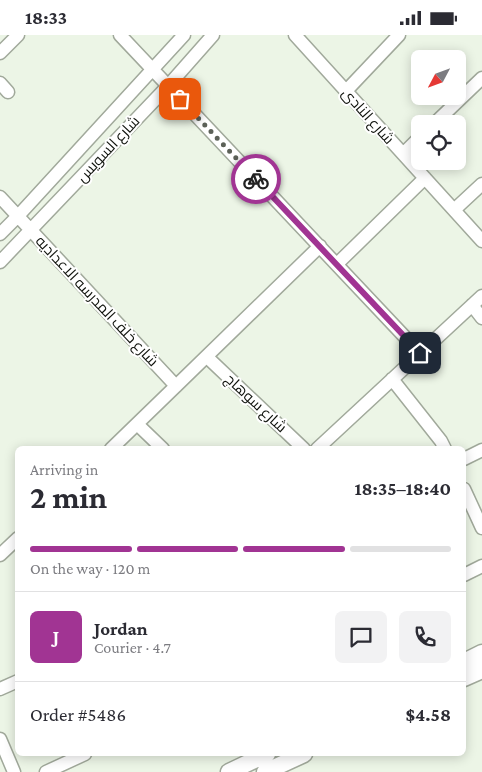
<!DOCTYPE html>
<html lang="en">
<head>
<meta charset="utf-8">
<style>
	:root { --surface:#fff; --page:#f2f2f3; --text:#2b2b33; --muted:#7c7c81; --line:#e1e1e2; --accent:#a13493 }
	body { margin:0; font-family:"Crimson Pro",Cairo,serif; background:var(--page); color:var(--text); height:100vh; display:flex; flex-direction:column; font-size:19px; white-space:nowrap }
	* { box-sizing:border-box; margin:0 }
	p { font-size:16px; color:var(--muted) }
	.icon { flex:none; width:28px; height:28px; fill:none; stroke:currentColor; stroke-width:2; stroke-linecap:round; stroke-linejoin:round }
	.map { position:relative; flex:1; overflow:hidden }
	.side { position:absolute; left:15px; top:411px; width:451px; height:310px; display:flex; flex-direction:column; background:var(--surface); border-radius:8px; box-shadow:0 2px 12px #0003 }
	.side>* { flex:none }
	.needle { width:32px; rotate:229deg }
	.buttons { position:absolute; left:411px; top:15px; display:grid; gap:10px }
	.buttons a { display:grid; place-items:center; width:55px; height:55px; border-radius:8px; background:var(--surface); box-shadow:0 2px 12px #0003; font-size:25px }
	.pin { position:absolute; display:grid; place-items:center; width:42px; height:42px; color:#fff; margin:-21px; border-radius:10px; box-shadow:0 2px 8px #0006 }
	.courier { position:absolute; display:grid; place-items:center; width:50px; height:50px; margin:-25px; border:4px solid #a13493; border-radius:50%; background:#fff; color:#222; box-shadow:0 1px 6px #0007 }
	.summary em { font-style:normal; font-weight:700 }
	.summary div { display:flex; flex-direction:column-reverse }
	.summary { display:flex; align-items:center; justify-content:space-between; height:85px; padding:0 15px }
	h1 { font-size:32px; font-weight:700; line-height:38px }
	.bar { display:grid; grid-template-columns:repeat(4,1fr); gap:8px 5px; align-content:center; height:60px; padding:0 15px }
	.bar i { height:6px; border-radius:4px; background:var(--line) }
	.bar .active { background:var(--accent) }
	.bar p { grid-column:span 4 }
	.line { display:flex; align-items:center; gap:12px; padding:0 15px; border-top:1px solid var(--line) }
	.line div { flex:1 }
	.round { display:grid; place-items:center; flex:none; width:52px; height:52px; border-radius:8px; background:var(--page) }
	.status { display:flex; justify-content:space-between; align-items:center; height:35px; padding:0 25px; background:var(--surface); direction:ltr }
	.status svg { height:14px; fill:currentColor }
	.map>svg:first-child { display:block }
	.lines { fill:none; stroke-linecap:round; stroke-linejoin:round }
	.minor-casing { stroke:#a1a99b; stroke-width:15 }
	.tertiary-casing { stroke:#a1a99b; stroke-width:19 }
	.minor { stroke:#fff; stroke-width:12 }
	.tertiary { stroke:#fff; stroke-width:16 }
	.done { stroke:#5c6158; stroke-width:5; stroke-dasharray:0 9 }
	.route { stroke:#a13493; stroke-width:6 }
	.labels { text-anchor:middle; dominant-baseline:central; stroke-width:4; stroke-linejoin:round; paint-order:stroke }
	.street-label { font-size:15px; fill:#0e110b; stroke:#fff }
</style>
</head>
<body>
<div class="status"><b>18:33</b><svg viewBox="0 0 49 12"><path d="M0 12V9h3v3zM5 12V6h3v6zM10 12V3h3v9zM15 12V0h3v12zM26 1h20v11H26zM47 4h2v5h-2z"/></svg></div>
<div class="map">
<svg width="482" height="737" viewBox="0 0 482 737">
	<rect width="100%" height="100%" fill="#ecf5e6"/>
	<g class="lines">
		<defs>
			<path id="minor" d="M120,0L420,318
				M295,0L482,206
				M0,18L18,0
				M0,48L8,57
				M346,56L399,0
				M434,89L482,43
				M403,119L420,102
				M0,162L176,351
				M454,175L482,149
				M0,199L18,181L184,0
				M0,227L168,51L213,0
				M337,229L425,143
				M472,270L482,283
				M207,322L304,414
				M392,344L441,406L445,414
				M137,389L163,414
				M111,414L176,351L320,211
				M317,414L482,261
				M464,424L482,415
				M464,454L482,493
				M0,520L18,503
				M464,540L482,531
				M0,654L18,646
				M0,704L14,737
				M46,737L85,719"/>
			<path id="tertiary" d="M464,627L482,618
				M464,643L482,635
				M229,737L267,719
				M265,737L304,719"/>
		</defs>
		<use href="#minor" class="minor-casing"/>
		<use href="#tertiary" class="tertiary-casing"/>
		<use href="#minor" class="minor"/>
		<use href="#tertiary" class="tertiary"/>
	</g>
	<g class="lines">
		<path class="done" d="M180,64L256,144"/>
		<path class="route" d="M256,144L420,318"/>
	</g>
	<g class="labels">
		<g class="street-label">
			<text transform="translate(368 81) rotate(48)">شارع النادى</text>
			<text transform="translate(108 114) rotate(-47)">شارع السويس</text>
			<text transform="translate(97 266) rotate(47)">شارع خلف المدرسه الاعداديه</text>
			<text transform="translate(256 368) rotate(43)">شارع سوهاج</text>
		</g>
	</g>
</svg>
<div class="buttons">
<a><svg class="needle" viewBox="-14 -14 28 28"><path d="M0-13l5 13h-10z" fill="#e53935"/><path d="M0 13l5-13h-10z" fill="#7c7c81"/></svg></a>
<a><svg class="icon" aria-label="locate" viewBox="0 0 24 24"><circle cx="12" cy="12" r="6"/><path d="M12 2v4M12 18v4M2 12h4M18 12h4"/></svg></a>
</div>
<div class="pin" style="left:180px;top:64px;background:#ea580c"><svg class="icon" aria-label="bag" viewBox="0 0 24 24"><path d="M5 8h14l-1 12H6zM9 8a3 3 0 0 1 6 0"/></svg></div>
<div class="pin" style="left:420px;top:318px;background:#1f2937"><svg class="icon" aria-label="home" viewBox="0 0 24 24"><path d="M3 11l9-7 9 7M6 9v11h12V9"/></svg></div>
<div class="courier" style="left:256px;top:144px"><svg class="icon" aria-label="bike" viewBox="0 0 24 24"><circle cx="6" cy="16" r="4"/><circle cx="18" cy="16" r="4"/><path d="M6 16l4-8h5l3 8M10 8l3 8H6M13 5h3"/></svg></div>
<section class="side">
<div class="summary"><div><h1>2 min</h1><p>Arriving in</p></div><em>18:35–18:40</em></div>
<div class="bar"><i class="active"></i><i class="active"></i><i class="active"></i><i></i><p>On the way · 120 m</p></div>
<div class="line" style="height:90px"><b class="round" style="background:var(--accent);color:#fff">J</b><div><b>Jordan</b><p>Courier · 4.7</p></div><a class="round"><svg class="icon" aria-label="chat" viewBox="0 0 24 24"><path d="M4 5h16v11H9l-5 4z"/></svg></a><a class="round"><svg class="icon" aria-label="phone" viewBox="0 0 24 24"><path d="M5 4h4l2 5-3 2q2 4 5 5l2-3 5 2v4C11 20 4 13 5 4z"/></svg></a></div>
<div class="line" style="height:65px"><div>Order #5486</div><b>$4.58</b></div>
</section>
</div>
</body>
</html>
